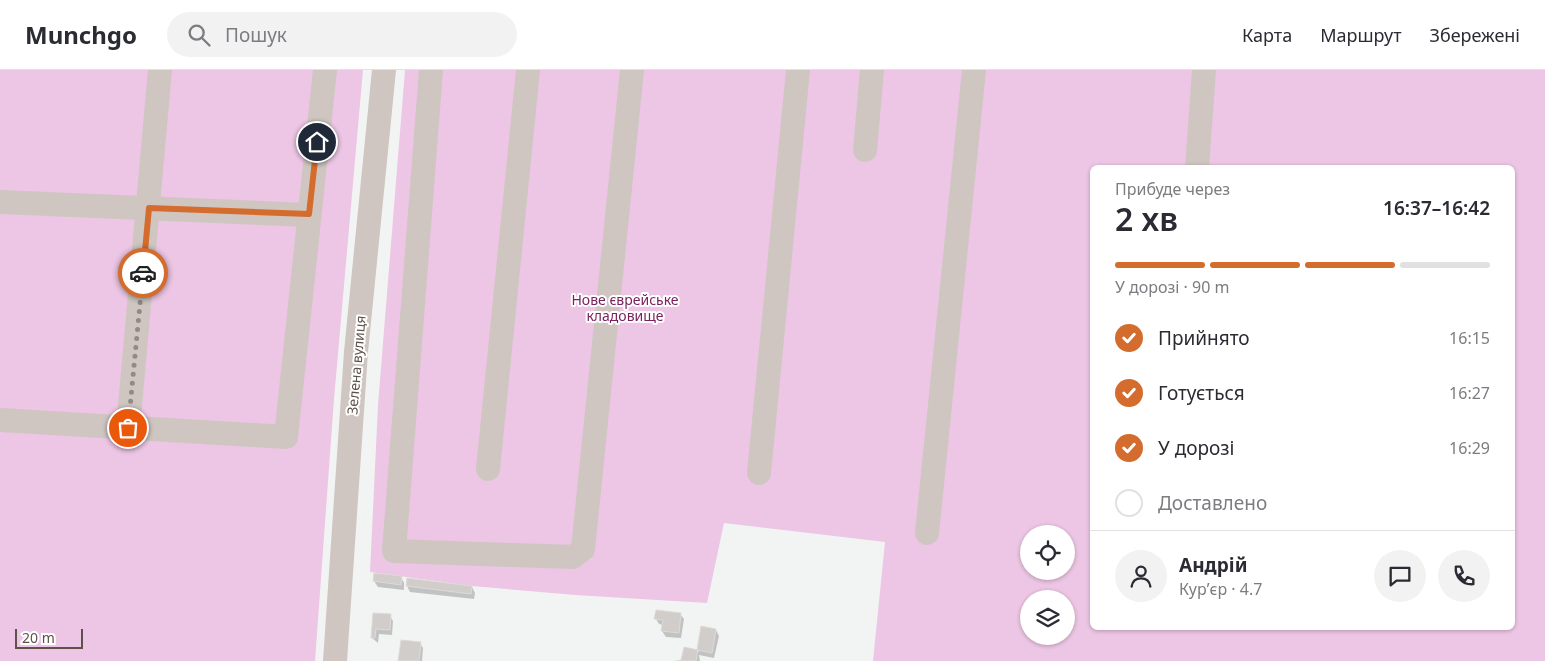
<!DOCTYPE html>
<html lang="uk">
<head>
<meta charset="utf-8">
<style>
	:root { --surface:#fff; --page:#f2f2f3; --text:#2b2b33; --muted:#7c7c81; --line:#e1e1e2; --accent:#d36c2d }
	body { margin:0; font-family:"Noto Sans",sans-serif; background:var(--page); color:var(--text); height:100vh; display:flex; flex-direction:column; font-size:19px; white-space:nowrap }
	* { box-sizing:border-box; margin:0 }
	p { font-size:16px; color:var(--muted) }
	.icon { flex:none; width:28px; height:28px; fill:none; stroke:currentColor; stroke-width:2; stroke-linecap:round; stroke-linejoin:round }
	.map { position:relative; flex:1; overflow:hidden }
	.panel { position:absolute; left:1090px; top:95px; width:425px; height:465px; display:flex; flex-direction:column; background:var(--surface); border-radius:8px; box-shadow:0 1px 4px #0004 }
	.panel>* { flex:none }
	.controls { position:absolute; left:1020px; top:455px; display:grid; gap:10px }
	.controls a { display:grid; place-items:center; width:55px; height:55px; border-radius:50%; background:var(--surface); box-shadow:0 1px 4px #0004; font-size:25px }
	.scale { position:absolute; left:15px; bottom:12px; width:68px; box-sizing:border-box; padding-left:5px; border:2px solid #5e514c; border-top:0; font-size:14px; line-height:18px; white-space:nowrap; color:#5e514c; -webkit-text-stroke:4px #fff; paint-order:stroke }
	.pin { position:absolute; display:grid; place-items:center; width:42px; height:42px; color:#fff; margin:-21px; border:2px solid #fff; border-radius:50%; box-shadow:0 1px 5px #0007 }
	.courier { position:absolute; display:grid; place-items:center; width:50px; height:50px; margin:-25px; border:4px solid #d36c2d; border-radius:50%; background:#fff; color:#222; box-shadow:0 1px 6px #0007 }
	.head em { font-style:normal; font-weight:600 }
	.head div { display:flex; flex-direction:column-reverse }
	.head { display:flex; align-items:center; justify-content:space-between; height:85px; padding:0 25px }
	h1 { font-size:32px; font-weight:600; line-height:38px }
	.bar { display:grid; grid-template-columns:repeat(4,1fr); gap:8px 5px; align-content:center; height:60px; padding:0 25px }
	.bar i { height:6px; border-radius:4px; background:var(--line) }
	.bar .active { background:var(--accent) }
	.bar p { grid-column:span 4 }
	.line { display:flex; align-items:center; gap:12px; padding:0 25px; border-top:1px solid var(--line) }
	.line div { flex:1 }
	.round { display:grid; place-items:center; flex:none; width:52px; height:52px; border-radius:26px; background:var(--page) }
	ol { padding:0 25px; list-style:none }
	li { display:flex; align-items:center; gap:15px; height:55px }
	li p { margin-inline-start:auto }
	li .icon { padding:5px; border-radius:50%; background:var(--accent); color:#fff; stroke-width:4 }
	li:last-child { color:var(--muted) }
	li i { width:28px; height:28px; border:2px solid var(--line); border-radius:50% }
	header { display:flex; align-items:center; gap:30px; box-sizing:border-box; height:70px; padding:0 25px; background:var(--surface); border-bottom:1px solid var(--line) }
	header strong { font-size:24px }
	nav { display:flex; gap:28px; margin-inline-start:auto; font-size:18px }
	.search { width:350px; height:45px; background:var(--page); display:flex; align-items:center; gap:12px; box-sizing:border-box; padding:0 18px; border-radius:28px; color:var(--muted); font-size:19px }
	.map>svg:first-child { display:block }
	.green { fill:#ecc6e4; fill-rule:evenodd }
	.shadow { fill:#0003 }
	.building { fill:#d1cdca; stroke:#dddad7 }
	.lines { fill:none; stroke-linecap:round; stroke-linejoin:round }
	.minor { stroke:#cfc6c2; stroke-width:24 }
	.done { stroke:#928a87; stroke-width:5; stroke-dasharray:0 9 }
	.route { stroke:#d36c2d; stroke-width:6 }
	.labels { text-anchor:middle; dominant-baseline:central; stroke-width:4; stroke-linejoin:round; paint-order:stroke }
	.park-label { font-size:14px; fill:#7a225e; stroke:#fff }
	.street-label { font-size:14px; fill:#5e514c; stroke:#fff }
</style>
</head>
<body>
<header>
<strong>Munchgo</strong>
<div class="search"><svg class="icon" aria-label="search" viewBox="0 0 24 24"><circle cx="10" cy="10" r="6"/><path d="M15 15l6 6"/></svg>Пошук</div>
<nav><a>Карта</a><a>Маршрут</a><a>Збережені</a></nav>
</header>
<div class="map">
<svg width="1545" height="591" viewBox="0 0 1545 591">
	<rect width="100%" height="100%" fill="#f2f4f4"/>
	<path class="green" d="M0,0H363L334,329L315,591H0Z
		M405,0H1545V591H873L885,472L724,453L707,533L575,525L472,516L370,502L378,335ZM1092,98H1512V558H1092ZM1029,464H1066V501H1029ZM1029,529H1066V566H1029Z"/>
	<path class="shadow" d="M401,507L404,513V520L378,517L374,511Z
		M407,516L472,517L475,523L474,529L410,522Z
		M375,544L390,546L393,551L392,565L379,564L378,573L372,568Z
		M680,544L684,549L681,568L666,567L662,561L663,555L659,554L656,549Z
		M716,560L719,566L714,588L699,585L700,591H682L685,579L699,582L698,580Z
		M420,573L423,578L422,591H400Z"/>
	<path class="building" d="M374,503L402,506L401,515L373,511Z
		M407,508L472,516L471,524L406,516Z
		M656,540L681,543L679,563L661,561L663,550L654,549Z
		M373,543L391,544L390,560L376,559L375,568H371Z
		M701,556L716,559L712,583L697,580Z
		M401,570L421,572L419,591H398Z
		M684,577L698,580L696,591H676L681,590Z"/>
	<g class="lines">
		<path class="minor" d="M431,0L394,481L573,487L583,479L632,0
			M865,80L872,0
			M1197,98L1204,0
			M0,132L309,145
			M0,350L286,367L325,0
			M128,358L160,0
			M488,399L528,0
			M759,403L798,0
			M927,463L974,0
			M335,591L356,282L384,0"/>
	</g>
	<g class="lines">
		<path class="done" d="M128,358L143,203"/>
		<path class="route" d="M143,203L149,138L309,144L317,72"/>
	</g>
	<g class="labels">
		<g class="park-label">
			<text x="625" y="229">Нове єврейське<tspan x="625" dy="16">кладовище</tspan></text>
		</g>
		<g class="street-label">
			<text transform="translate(356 295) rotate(-85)">Зелена вулиця</text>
		</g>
	</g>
</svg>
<div class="controls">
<a><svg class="icon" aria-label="locate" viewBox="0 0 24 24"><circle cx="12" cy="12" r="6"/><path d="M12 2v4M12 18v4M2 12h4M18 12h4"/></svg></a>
<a><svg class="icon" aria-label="layers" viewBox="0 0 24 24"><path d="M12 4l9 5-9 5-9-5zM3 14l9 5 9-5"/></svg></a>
</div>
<div class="scale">20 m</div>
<div class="pin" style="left:128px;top:358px;background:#ea580c"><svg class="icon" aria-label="bag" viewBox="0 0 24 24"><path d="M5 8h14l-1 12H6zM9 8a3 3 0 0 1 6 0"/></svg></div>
<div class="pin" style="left:317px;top:72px;background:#1f2937"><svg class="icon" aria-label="home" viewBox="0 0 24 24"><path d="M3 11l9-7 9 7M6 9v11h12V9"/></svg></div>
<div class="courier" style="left:143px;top:203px"><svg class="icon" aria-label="car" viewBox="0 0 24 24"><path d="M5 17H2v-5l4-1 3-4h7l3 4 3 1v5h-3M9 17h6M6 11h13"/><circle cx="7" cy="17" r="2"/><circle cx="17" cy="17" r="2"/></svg></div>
<section class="panel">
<div class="head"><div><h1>2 хв</h1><p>Прибуде через</p></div><em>16:37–16:42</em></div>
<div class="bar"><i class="active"></i><i class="active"></i><i class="active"></i><i></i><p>У дорозі · 90 m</p></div>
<ol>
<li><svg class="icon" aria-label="check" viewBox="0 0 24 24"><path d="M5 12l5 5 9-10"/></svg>Прийнято<p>16:15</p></li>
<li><svg class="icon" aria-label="check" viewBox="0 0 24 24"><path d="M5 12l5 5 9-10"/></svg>Готується<p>16:27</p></li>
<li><svg class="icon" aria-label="check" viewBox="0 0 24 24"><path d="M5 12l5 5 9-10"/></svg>У дорозі<p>16:29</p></li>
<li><i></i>Доставлено</li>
</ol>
<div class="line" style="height:90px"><a class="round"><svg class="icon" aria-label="person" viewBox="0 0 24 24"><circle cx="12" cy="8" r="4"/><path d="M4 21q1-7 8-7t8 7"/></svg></a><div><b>Андрій</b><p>Кур’єр · 4.7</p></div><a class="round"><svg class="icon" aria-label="chat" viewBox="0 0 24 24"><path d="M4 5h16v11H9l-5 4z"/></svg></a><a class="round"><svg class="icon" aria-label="phone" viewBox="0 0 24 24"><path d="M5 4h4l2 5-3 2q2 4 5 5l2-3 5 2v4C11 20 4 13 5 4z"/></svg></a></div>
</section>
</div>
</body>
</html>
